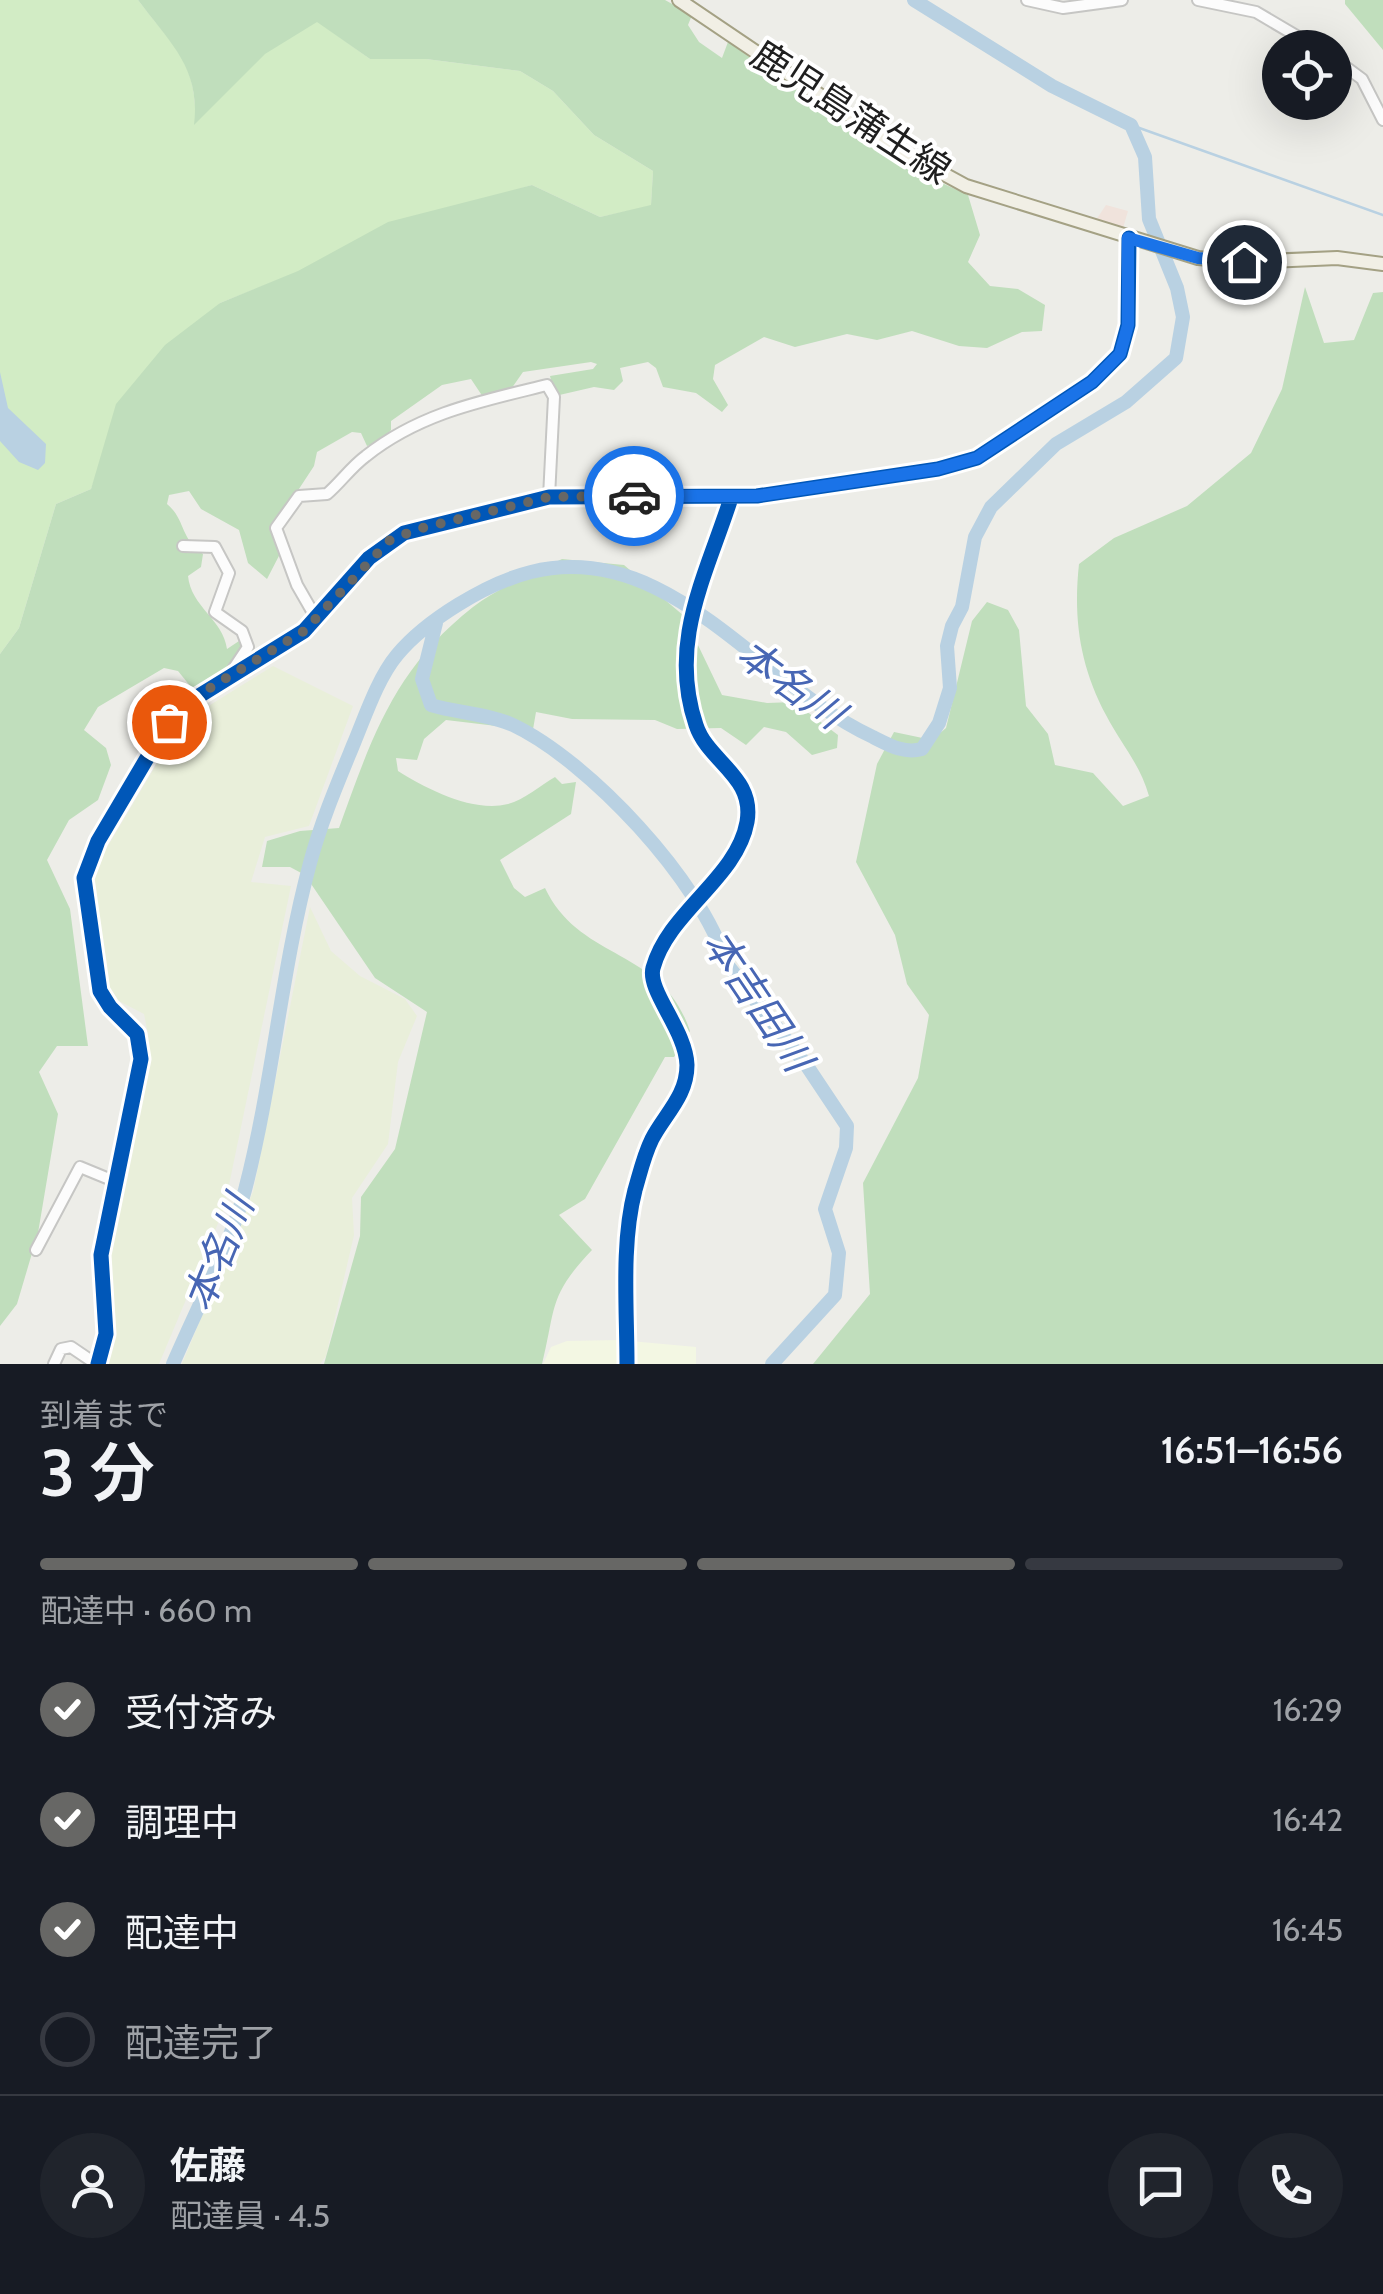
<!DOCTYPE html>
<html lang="ja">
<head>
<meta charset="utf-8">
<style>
	:root { --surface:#171b24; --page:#20242c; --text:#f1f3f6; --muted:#9ea1a6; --line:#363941; --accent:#676765 }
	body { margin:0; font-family:Cabin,"Noto Sans JP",sans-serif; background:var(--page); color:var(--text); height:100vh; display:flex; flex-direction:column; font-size:38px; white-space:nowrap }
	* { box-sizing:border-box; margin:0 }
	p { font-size:32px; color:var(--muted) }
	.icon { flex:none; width:55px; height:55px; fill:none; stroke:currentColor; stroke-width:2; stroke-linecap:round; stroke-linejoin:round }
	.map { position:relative; height:1364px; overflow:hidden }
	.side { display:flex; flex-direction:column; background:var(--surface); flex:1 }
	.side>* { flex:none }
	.fabs { position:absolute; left:1262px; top:30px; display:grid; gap:20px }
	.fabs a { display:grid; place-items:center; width:90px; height:90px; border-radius:50%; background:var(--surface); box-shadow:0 10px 40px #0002; font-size:50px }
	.pin { position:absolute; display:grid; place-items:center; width:85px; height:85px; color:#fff; margin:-42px; border:5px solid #fff; border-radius:50%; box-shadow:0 2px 10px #0007 }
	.courier { position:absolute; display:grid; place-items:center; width:100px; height:100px; margin:-50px; border:8px solid #1a73e8; border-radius:50%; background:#fff; color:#222; box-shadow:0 2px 12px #0007 }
	.headline em { font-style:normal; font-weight:600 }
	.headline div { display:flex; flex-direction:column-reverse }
	.headline { display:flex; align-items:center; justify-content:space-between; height:170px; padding:0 40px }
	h1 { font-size:65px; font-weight:600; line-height:75px }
	.bar { display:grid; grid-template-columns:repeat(4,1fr); gap:15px 10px; align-content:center; height:120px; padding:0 40px }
	.bar i { height:12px; border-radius:8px; background:var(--line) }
	.bar .selected { background:var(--accent) }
	.bar p { grid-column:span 4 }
	.line { display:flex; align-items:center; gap:25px; padding:0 40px; border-top:2px solid var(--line) }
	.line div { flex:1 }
	.round { display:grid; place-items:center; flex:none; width:105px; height:105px; border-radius:52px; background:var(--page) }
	ol { padding:0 40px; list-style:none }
	li { display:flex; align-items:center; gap:30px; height:110px }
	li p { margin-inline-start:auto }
	li .icon { padding:10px; border-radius:50%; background:var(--accent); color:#fff; stroke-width:4 }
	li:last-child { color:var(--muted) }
	li i { width:55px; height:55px; border:5px solid var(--line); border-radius:50% }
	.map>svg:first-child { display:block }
	.commercial { fill:#f0e3dc }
	.education { fill:#f3f7e3 }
	.farmland { fill:#e9efda }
	.grass { fill:#d2ecc5 }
	.forest { fill:#c0debc }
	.water { fill:#b9d1e2 }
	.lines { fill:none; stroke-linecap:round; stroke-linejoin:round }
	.stream { stroke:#b9d1e2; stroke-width:2.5 }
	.river { stroke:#b9d1e2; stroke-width:14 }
	.minor-casing { stroke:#c6c6c4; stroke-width:14 }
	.major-casing { stroke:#a4a184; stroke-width:16 }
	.minor { stroke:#fcfcfc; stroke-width:10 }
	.major { stroke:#f1efe5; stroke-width:12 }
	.cycleway-casing { stroke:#fff; stroke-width:21 }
	.cycleway { stroke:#0057b8; stroke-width:15 }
	.done { stroke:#676765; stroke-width:10; stroke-dasharray:0 18 }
	.route { stroke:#1a73e8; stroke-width:12 }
	.labels { text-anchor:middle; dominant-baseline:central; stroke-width:8; stroke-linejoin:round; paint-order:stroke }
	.street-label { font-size:38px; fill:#1f1f1f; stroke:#fff }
	.water-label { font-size:40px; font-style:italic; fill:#4766b4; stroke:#fff }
</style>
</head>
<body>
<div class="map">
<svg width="1383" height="1364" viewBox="0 0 1383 1364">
	<rect width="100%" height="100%" fill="#edede8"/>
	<path class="commercial" d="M1106,205L1128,211L1123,228L1096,220Z"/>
	<path class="education" d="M619,1340L696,1347V1364H543L551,1347L567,1341Z"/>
	<path class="farmland" d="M273,666L353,706L309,826L265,837L251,882L291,886L224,1209L159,1364H109L114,1326L107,1267L148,1068V1034L144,1014L115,999L99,970L89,903L93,871L181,723Z
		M310,907L331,951L360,976L405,999L417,1016L398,1062L388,1144L352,1198L354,1235L326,1356L320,1364H182L253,1192Z"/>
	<path class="grass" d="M0,0H138C173,46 198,63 195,123L265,53L317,21L370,59H426L520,71L553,91L594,135L653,171L651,206L600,217L532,185L463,206L220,303L106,448L91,489L56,504L19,628L0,654Z"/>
	<path class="forest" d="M138,0H665L692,15L688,25L699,42L722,58L728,42L907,167L968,195L980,235L968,262L990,286L1018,289L1045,305L1042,331L1022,332L987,348L959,346L912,331L877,340L847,334L795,347L764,337L715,365L713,379L728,405L722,412L696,393L663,387L656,368L648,362L620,368L623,381L614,390L594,387L555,396L550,376L593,369L597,364L591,362L523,372L509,392L483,397L471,379L442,385L391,421V430L383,440L367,446L361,433L352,432L317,452L314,466L274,527L282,550L267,579L248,563L239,530L201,509L189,491L169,495L167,504C186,520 179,537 203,554L201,567L188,576C191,607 223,619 227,649L242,639L245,646L225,673L196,687H191L178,671L164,668L98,707L84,730L106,748L111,765L98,800L69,820L47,860L70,909L88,1046H57L39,1072L58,1114L38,1233L17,1304L0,1326V654L19,628L56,504L91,489L116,404L165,345L220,303L298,271L388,222L532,185L600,217L651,205L653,171L594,135L553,91L520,71L426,59H370L317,22L265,54L194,125C201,68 170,43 138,0Z
		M1345,0H1383V50L1345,4Z
		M1305,287L1324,343L1354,340L1373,293L1383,292V1364H813L870,1294L863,1183L918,1078L929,1015L907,984L895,935L856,862L877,764L894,732L932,740L946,728L972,621L987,602L1008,610L1019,630L1026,706L1048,734L1055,765L1093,773L1123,806L1149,796C1140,764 1121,744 1106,715C1080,666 1073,619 1079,564L1114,538L1187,506L1251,453L1282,389Z
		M562,559L624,565L684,616L722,695L767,703L794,702L838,735L837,748L812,755L786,732L764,727L746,745L721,728L677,729L655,720L572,719L536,712L531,741L505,727L446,720L424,739L417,760L396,758L398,771C427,789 473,813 508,804C524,800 541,785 555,777L562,784L576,782L571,814L500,860L514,888L525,897L545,888C580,962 662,947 690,1031L674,1057H665L585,1199L559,1215L592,1250C548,1296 556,1308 542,1364H324L360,1236L361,1197L395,1149L427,1012L375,978L305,875L290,867H262L267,841L300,831L339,828C372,737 394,669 473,607C499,587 533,574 562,559Z"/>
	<path class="water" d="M0,372L8,408L46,444L45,463L38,470L19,462L0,441Z"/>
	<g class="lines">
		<path class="stream" d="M1131,125L1383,215"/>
		<path class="river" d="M436,623L422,679L431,705C457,713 490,714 513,725C589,761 702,882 726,963L807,1066L847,1126L846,1148L825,1209L839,1253L835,1295L772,1364
			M173,1364C196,1310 230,1246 245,1190C273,1083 281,970 310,863C321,822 338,782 354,743C366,714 378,678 397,655C426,620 487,583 531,572C670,538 761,686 873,737C889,745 904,754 922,749L939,723L950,688L947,646L952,626L962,607L975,537L991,507L1056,444L1126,402L1176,358L1183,317L1177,288L1149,219L1145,157L1131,125L1052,86L914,0"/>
		<defs>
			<path id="minor" d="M1027,0L1063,8L1122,0
				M1198,0L1256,12L1317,48
				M1335,59L1362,79L1383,120
				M183,546L215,547L229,573L215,612L242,631L248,647L228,677
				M316,618L297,585L276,528L299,496L327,494C341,482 351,467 366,456C420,413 482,401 547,385L554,397L549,497
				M36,1250L80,1167L114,1181
				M54,1364L61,1349L71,1347L96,1364
				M98,1364L106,1334L101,1255L141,1059L137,1034L110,1007L100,991L84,878L98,841L169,721L186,704L304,631L369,558L404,533L549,497L757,496L938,469L977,458L1092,382L1120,354L1128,325L1129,238
				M627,1364C627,1308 621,1244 635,1190C640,1173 644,1155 652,1139C665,1114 687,1096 687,1065C686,1030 647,991 653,968C668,912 737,878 747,822C755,776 708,762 696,725C668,642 706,576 731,498"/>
			<path id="major" d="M679,0L907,154L966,186L1198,258L1244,262L1337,258L1383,264"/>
		</defs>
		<use href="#minor" class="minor-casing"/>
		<use href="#major" class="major-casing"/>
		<use href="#minor" class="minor"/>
		<use href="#major" class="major"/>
		<defs>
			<path id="cycleway" d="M98,1364L106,1334L101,1255L141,1059L137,1034L110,1007L100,991L84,878L98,841L169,721L186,704L304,631L369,558L404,533L549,497L757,496L938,469L977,458L1092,382L1120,354L1128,325L1129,238
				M627,1364C627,1308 621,1244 635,1190C640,1173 644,1155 652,1139C665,1114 687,1096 687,1065C686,1030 647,991 653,968C668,912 737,878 747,822C755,776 708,762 696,725C668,642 706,576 731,498"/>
		</defs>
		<use href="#cycleway" class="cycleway-casing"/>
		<use href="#cycleway" class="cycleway"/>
	</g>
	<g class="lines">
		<path class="done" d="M169,722L200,694L304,631L390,540L418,529L549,497L634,496"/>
		<path class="route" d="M634,496H757L938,469L977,458L1092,382L1120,354L1128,325V238L1198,258L1244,262"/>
	</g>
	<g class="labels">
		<g class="street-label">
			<text transform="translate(851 112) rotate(33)">鹿児島蒲生線</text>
		</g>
		<g class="water-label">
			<text transform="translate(791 683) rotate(36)">本名川</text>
			<text transform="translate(758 1000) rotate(56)">本吉田川</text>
			<text transform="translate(218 1253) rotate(-68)">本名川</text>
		</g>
	</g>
</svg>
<div class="fabs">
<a><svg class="icon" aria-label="locate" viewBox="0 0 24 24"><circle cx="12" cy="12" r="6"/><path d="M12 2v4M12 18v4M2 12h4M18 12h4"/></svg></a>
</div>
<div class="pin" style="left:169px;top:722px;background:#ea580c"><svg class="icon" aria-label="bag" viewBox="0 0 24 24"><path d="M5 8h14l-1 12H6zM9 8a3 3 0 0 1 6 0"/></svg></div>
<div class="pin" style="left:1244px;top:262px;background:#1f2937"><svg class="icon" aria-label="home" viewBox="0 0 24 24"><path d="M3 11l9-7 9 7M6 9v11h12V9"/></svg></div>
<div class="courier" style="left:634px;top:496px"><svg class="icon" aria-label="car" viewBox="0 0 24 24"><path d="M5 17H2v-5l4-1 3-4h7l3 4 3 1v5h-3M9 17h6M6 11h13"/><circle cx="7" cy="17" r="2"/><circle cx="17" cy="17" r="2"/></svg></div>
</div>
<section class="side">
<div class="headline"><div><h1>3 分</h1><p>到着まで</p></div><em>16:51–16:56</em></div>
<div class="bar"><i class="selected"></i><i class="selected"></i><i class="selected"></i><i></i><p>配達中 · 660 m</p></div>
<ol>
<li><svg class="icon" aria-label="check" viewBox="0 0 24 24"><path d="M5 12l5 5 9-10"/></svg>受付済み<p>16:29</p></li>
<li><svg class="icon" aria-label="check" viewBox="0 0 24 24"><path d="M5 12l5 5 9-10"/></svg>調理中<p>16:42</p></li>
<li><svg class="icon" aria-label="check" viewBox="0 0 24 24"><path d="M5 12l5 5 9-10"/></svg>配達中<p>16:45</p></li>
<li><i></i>配達完了</li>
</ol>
<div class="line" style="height:180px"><a class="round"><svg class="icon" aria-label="person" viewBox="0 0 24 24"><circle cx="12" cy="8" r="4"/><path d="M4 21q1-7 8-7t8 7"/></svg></a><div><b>佐藤</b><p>配達員 · 4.5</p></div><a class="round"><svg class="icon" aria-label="chat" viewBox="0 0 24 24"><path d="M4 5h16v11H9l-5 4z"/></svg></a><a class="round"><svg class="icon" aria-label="phone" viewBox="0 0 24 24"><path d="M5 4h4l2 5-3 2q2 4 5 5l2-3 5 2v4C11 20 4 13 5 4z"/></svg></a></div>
</section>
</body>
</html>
